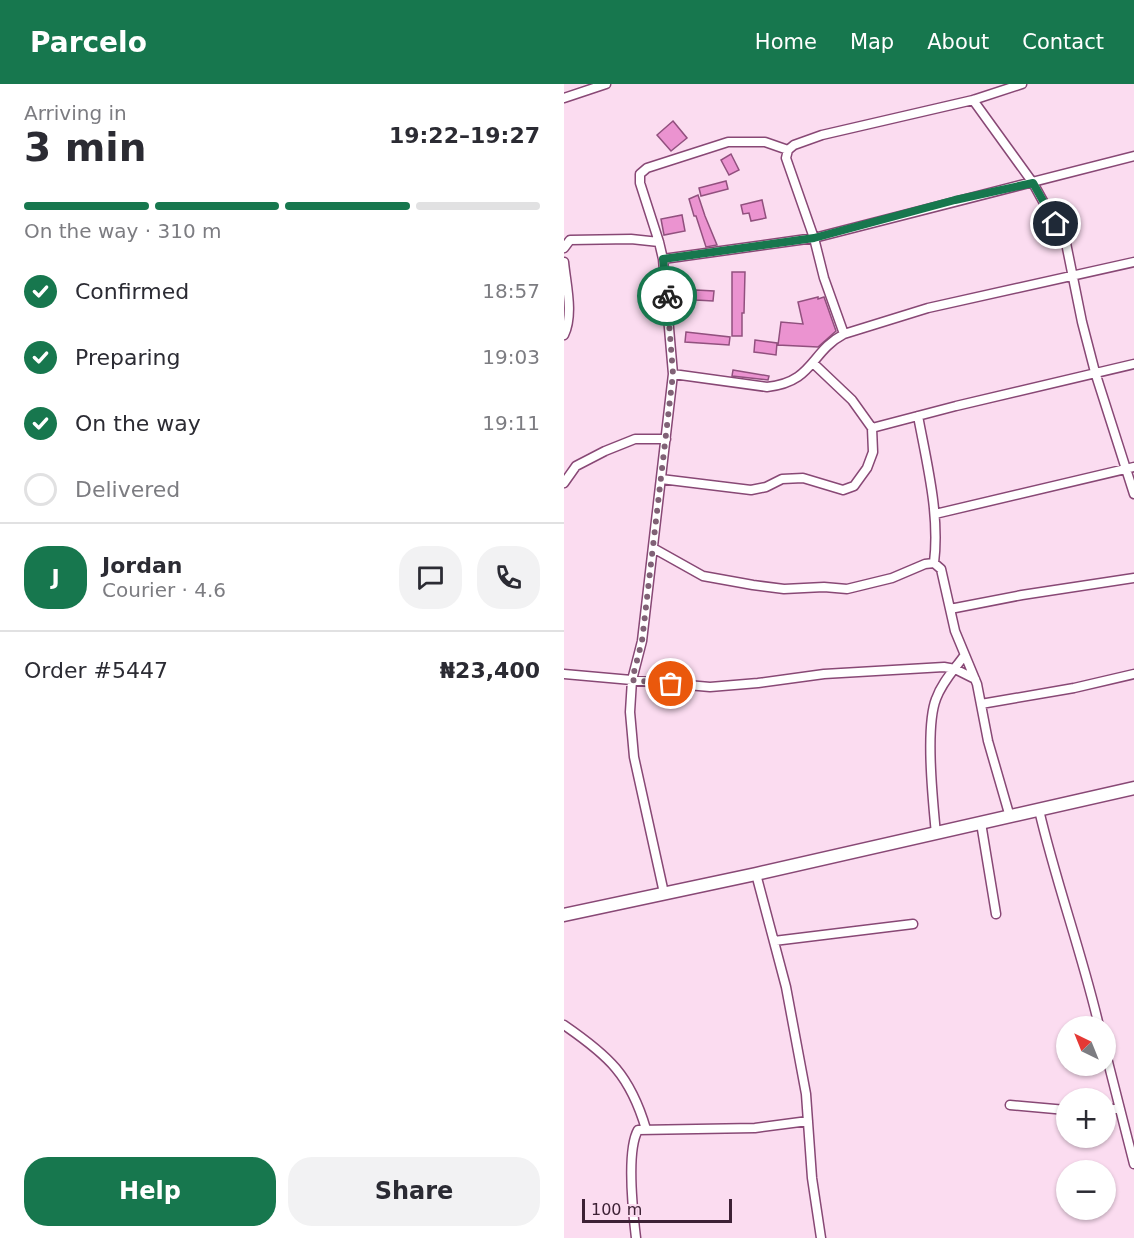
<!DOCTYPE html>
<html lang="en">
<head>
<meta charset="utf-8">
<style>
	:root { --surface:#fff; --page:#f2f2f3; --text:#2b2b33; --muted:#7c7c81; --line:#e1e1e2; --accent:#17774e }
	body { margin:0; font-family:"DejaVu Sans",sans-serif; background:var(--page); color:var(--text); height:100vh; display:flex; flex-direction:column; font-size:22px; white-space:nowrap }
	* { box-sizing:border-box; margin:0 }
	p { font-size:20px; color:var(--muted) }
	.icon { flex:none; width:33px; height:33px; fill:none; stroke:currentColor; stroke-width:2; stroke-linecap:round; stroke-linejoin:round }
	.map { position:relative; flex:1; overflow:hidden }
	.side { display:flex; flex-direction:column; background:var(--surface); width:564px }
	.side>* { flex:none }
	.needle { width:39px; rotate:317deg }
	.fabs { position:absolute; left:492px; top:932px; display:grid; gap:12px }
	.fabs a { display:grid; place-items:center; width:60px; height:60px; border-radius:50%; background:var(--surface); box-shadow:0 2px 4px #0004; font-size:30px }
	.scale { position:absolute; left:18px; bottom:15px; width:150px; box-sizing:border-box; padding-left:6px; border:3px solid #3d2135; border-top:0; font-size:16px; line-height:21px; white-space:nowrap; color:#3d2135; -webkit-text-stroke:4px #fbdcf0; paint-order:stroke }
	.pin { position:absolute; display:grid; place-items:center; width:51px; height:51px; color:#fff; margin:-26px; border:3px solid #fff; border-radius:50%; box-shadow:0 2px 6px #0007 }
	.courier { position:absolute; display:grid; place-items:center; width:60px; height:60px; margin:-30px; border:4px solid #17774e; border-radius:50%; background:#fff; color:#222; box-shadow:0 2px 8px #0007 }
	.headline em { font-style:normal; font-weight:800 }
	.headline div { display:flex; flex-direction:column-reverse }
	.headline { display:flex; align-items:center; justify-content:space-between; height:102px; padding:0 24px }
	h1 { font-size:39px; font-weight:800; line-height:45px }
	.bar { display:grid; grid-template-columns:repeat(4,1fr); gap:9px 6px; align-content:center; height:72px; padding:0 24px }
	.bar i { height:8px; border-radius:4px; background:var(--line) }
	.bar .current { background:var(--accent) }
	.bar p { grid-column:span 4 }
	.line { display:flex; align-items:center; gap:15px; padding:0 24px; border-top:2px solid var(--line) }
	.line div { flex:1 }
	.round { display:grid; place-items:center; flex:none; width:63px; height:63px; border-radius:24px; background:var(--page) }
	ol { padding:0 24px; list-style:none }
	li { display:flex; align-items:center; gap:18px; height:66px }
	li p { margin-inline-start:auto }
	li .icon { padding:6px; border-radius:50%; background:var(--accent); color:#fff; stroke-width:4 }
	li:last-child { color:var(--muted) }
	li i { width:33px; height:33px; border:3px solid var(--line); border-radius:50% }
	.action { display:flex; gap:12px; margin-top:auto; padding:12px 24px }
	.action a { flex:1; height:69px; border-radius:24px; background:var(--accent); color:#fff; font-size:24px; font-weight:800; line-height:69px; text-align:center }
	.action a+a { background:var(--page); color:var(--text) }
	header { display:flex; align-items:center; gap:36px; box-sizing:border-box; height:84px; padding:0 30px; background:var(--accent); color:#fff }
	header strong { font-size:28px }
	nav { display:flex; gap:33px; margin-inline-start:auto; font-size:21px }
	main { display:flex; flex:1; min-height:0 }
	.map>svg:first-child { display:block }
	.building { fill:#eb93d0; stroke:#91507e; stroke-width:1.5 }
	.lines { fill:none; stroke-linecap:round; stroke-linejoin:round }
	.street-casing { stroke:#884875; stroke-width:11 }
	.secondary-casing { stroke:#884875; stroke-width:15 }
	.street { stroke:#fff; stroke-width:8 }
	.secondary { stroke:#fff; stroke-width:12 }
	.done { stroke:#806276; stroke-width:6; stroke-dasharray:0 10.8 }
	.route { stroke:#17774e; stroke-width:8 }
</style>
</head>
<body>
<header>
<strong>Parcelo</strong>
<nav><a>Home</a><a>Map</a><a>About</a><a>Contact</a></nav>
</header>
<main>
<section class="side">
<div class="headline"><div><h1>3 min</h1><p>Arriving in</p></div><em>19:22–19:27</em></div>
<div class="bar"><i class="current"></i><i class="current"></i><i class="current"></i><i></i><p>On the way · 310 m</p></div>
<ol>
<li><svg class="icon" aria-label="check" viewBox="0 0 24 24"><path d="M5 12l5 5 9-10"/></svg>Confirmed<p>18:57</p></li>
<li><svg class="icon" aria-label="check" viewBox="0 0 24 24"><path d="M5 12l5 5 9-10"/></svg>Preparing<p>19:03</p></li>
<li><svg class="icon" aria-label="check" viewBox="0 0 24 24"><path d="M5 12l5 5 9-10"/></svg>On the way<p>19:11</p></li>
<li><i></i>Delivered</li>
</ol>
<div class="line" style="height:108px"><b class="round" style="background:var(--accent);color:#fff">J</b><div><b>Jordan</b><p>Courier · 4.6</p></div><a class="round"><svg class="icon" aria-label="chat" viewBox="0 0 24 24"><path d="M4 5h16v11H9l-5 4z"/></svg></a><a class="round"><svg class="icon" aria-label="phone" viewBox="0 0 24 24"><path d="M5 4h4l2 5-3 2q2 4 5 5l2-3 5 2v4C11 20 4 13 5 4z"/></svg></a></div>
<div class="line" style="height:78px"><div>Order #5447</div><b>₦23,400</b></div>
<div class="action"><a>Help</a><a>Share</a></div>
</section>
<div class="map">
<svg width="570" height="1154" viewBox="0 0 570 1154">
	<rect width="100%" height="100%" fill="#fbdcf0"/>
	<path class="building" d="M109,37L123,54L107,67L93,51Z
		M167,70L175,86L165,91L157,76Z
		M162,97L164,105L137,112L135,104Z
		M134,111L141,132L153,161L142,163L132,132H130L125,115Z
		M198,116L202,134L187,137L185,129L179,130L177,121Z
		M118,131L121,147L100,151L97,135Z
		M168,188H181L180,229H178V252H168Z
		M132,206L150,207L149,217L132,216Z
		M254,213V215L260,213L272,247L254,263L214,261L217,238L239,240L234,218Z
		M122,248L166,253L165,261L121,258Z
		M191,256L213,259L212,271L190,268Z
		M169,286L205,292L204,296L168,292Z"/>
	<g class="lines">
		<defs>
			<path id="street" d="M0,14L42,0
				M409,16L469,99L502,159L518,238L531,288L570,410
				M95,158L76,99V90L83,84L164,58H201L224,66
				M0,164L6,156L67,155L95,158L99,175L109,290L78,557L68,596L66,628L70,673L100,809
				M99,175L250,154L570,72
				M0,178C2,200 10,230 0,251
				M280,250L260,194L250,154L222,74L224,66L230,61L258,51L409,16L458,0
				M109,290L203,303C250,298 246,268 280,250L364,224L570,178
				M354,332C363,380 376,431 370,479
				M308,344L392,322L570,280
				M97,395L187,406L202,403L218,395L239,394L279,406L290,402L303,384L309,368L308,344L288,316L249,279
				M0,399L12,382L41,367L71,355H102
				M371,430L570,383
				M89,464L139,492L189,501L220,505L260,503L283,505L328,494L361,480L370,479L377,485L391,547L413,600L424,657L446,733
				M386,525L458,511L570,494
				M0,590L146,603L194,599L260,590L380,583L391,585L411,595
				M417,620L510,604L570,590
				M475,726C492,799 518,869 535,942
				M417,739L432,830
				M372,750C369,718 361,643 372,615C378,598 390,586 400,572
				M192,790L222,903L242,1010L248,1094L257,1154
				M210,857L349,840
				M0,941C45,972 66,991 82,1045
				M542,970L570,1080
				M446,1021L502,1026
				M542,1025H554
				M72,1154C69,1129 62,1067 74,1046L191,1044L244,1037"/>
			<path id="secondary" d="M0,831L192,790L570,704"/>
		</defs>
		<use href="#street" class="street-casing"/>
		<use href="#secondary" class="secondary-casing"/>
		<use href="#street" class="street"/>
		<use href="#secondary" class="secondary"/>
	</g>
	<g class="lines">
		<path class="done" d="M103,212L109,290L78,557L68,596L107,600"/>
		<path class="route" d="M103,212L99,175L250,154L391,116L469,99L492,140"/>
	</g>
</svg>
<div class="fabs">
<a><svg class="needle" viewBox="-14 -14 28 28"><path d="M0-13l5 13h-10z" fill="#e53935"/><path d="M0 13l5-13h-10z" fill="#7c7c81"/></svg></a>
<a>+</a>
<a>−</a>
</div>
<div class="scale">100 m</div>
<div class="pin" style="left:107px;top:600px;background:#ea580c"><svg class="icon" aria-label="bag" viewBox="0 0 24 24"><path d="M5 8h14l-1 12H6zM9 8a3 3 0 0 1 6 0"/></svg></div>
<div class="pin" style="left:492px;top:140px;background:#1f2937"><svg class="icon" aria-label="home" viewBox="0 0 24 24"><path d="M3 11l9-7 9 7M6 9v11h12V9"/></svg></div>
<div class="courier" style="left:103px;top:212px"><svg class="icon" aria-label="bike" viewBox="0 0 24 24"><circle cx="6" cy="16" r="4"/><circle cx="18" cy="16" r="4"/><path d="M6 16l4-8h5l3 8M10 8l3 8H6M13 5h3"/></svg></div>
</div>
</main>
</body>
</html>
